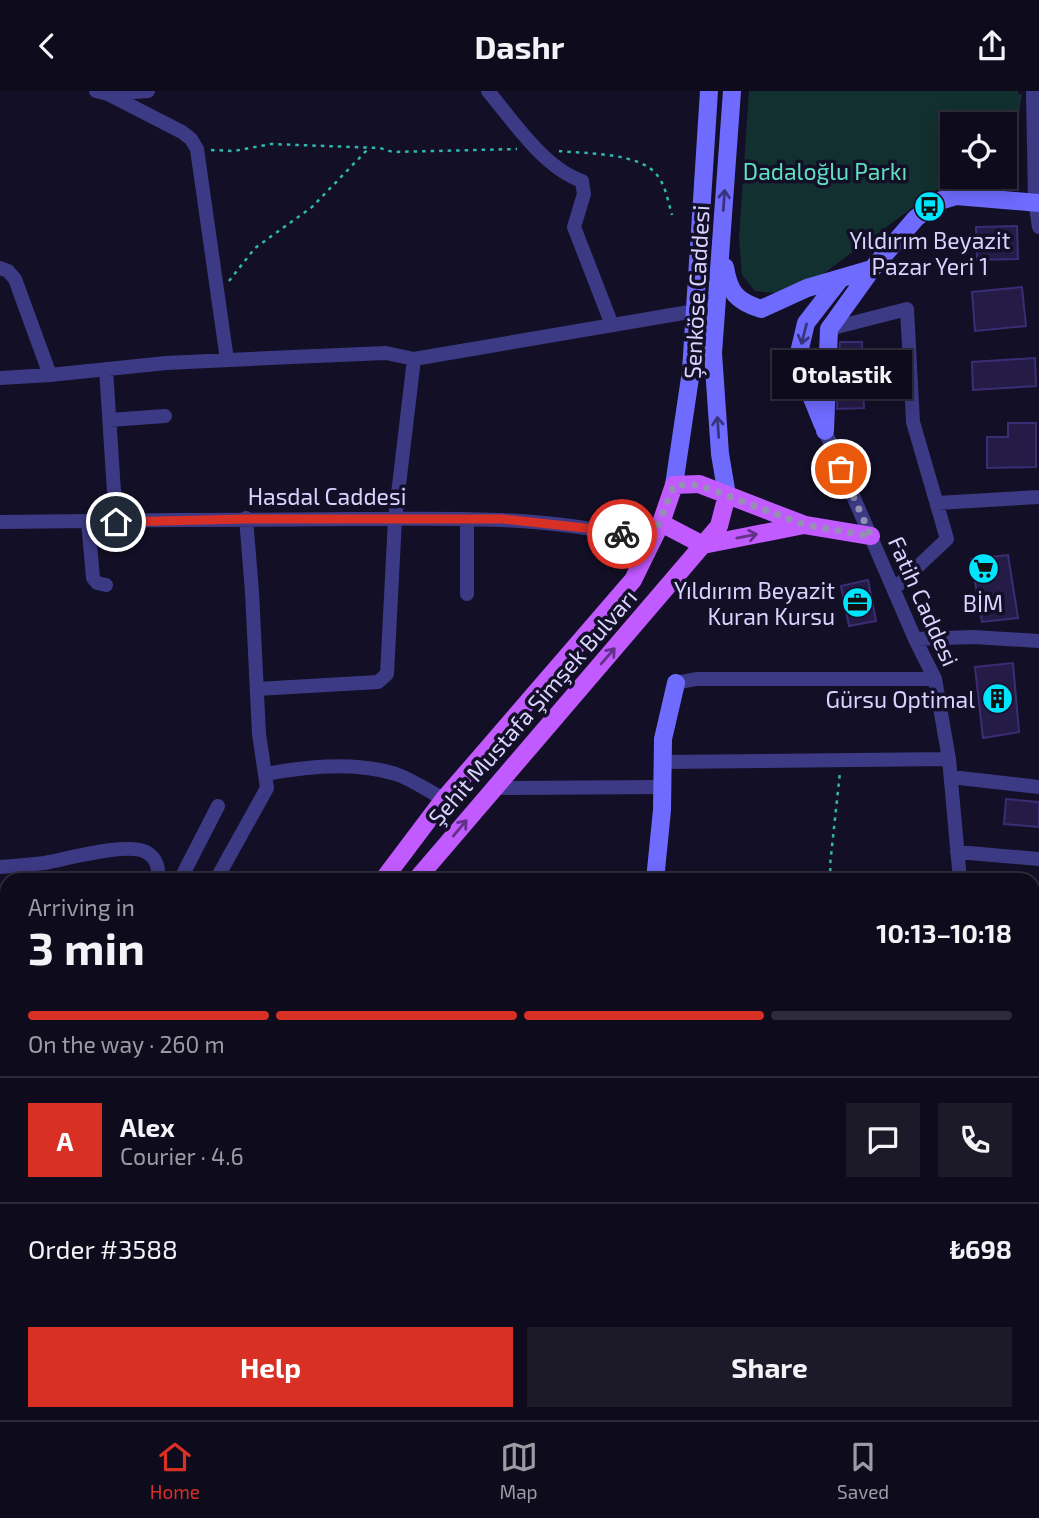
<!DOCTYPE html>
<html lang="en">
<head>
<meta charset="utf-8">
<style>
	:root { --surface:#0e0b1c; --page:#1c1929; --text:#f1f3f6; --muted:#9b9ba3; --line:#2e2b3b; --accent:#d93025 }
	body { margin:0; font-family:"Exo 2",sans-serif; background:var(--page); color:var(--text); height:100vh; display:flex; flex-direction:column; font-size:26px; white-space:nowrap }
	* { box-sizing:border-box; margin:0 }
	p { font-size:23px; color:var(--muted) }
	.icon { flex:none; width:38px; height:38px; fill:none; stroke:currentColor; stroke-width:2; stroke-linecap:round; stroke-linejoin:round }
	.map { position:relative; flex:1; overflow:hidden }
	.panel { position:absolute; left:0px; top:782px; width:1040px; height:548px; display:flex; flex-direction:column; background:var(--surface); border-radius:21px 21px 0 0; box-shadow:0 4px 18px #0003,0 0 0 2px var(--line) }
	.panel>* { flex:none }
	.tools { position:absolute; left:940px; top:21px; display:grid; gap:14px }
	.tools a { display:grid; place-items:center; width:77px; height:77px; border-radius:0px; background:var(--surface); box-shadow:0 4px 18px #0003,0 0 0 2px var(--line); font-size:35px }
	.pin { position:absolute; display:grid; place-items:center; width:60px; height:60px; color:#fff; margin:-30px; border:4px solid #fff; border-radius:50%; box-shadow:0 2px 7px #0007 }
	.courier { position:absolute; display:grid; place-items:center; width:70px; height:70px; margin:-35px; border:5px solid #d93025; border-radius:50%; background:#fff; color:#222; box-shadow:0 2px 9px #0007 }
	.bubble { position:absolute; height:49px; border-radius:0px; background:var(--surface); box-shadow:0 4px 18px #0003,0 0 0 2px var(--line); font-size:23px; font-weight:700; line-height:49px; text-align:center }
	.head em { font-style:normal; font-weight:700 }
	.head div { display:flex; flex-direction:column-reverse }
	.head { display:flex; align-items:center; justify-content:space-between; height:119px; padding:0 28px }
	h1 { font-size:46px; font-weight:700; line-height:52px }
	.bar { display:grid; grid-template-columns:repeat(4,1fr); gap:10px 7px; align-content:center; height:84px; padding:0 28px }
	.bar i { height:9px; border-radius:5px; background:var(--line) }
	.bar .active { background:var(--accent) }
	.bar p { grid-column:span 4 }
	.line { display:flex; align-items:center; gap:18px; padding:0 28px; border-top:2px solid var(--line) }
	.line div { flex:1 }
	.round { display:grid; place-items:center; flex:none; width:74px; height:74px; border-radius:0px; background:var(--page) }
	.primary-button { display:flex; gap:14px; margin-top:auto; padding:14px 28px }
	.primary-button a { flex:1; height:80px; border-radius:0px; background:var(--accent); color:#fff; font-size:28px; font-weight:700; line-height:80px; text-align:center }
	.primary-button a+a { background:var(--page); color:var(--text) }
	header { display:flex; justify-content:space-between; align-items:center; height:91px; padding:0 28px; background:var(--surface); font-size:32px; font-weight:700 }
	.tabs { display:flex; justify-content:space-around; align-items:center; height:98px; border-top:2px solid var(--line); background:var(--surface); font-size:19px; color:var(--muted) }
	.tabs a { display:grid; justify-items:center; gap:4px }
	.tabs .active { color:var(--accent) }
	.map>svg:first-child { display:block }
	.green { fill:#12302f }
	.building { fill:#241b47; stroke:#3b2d73; stroke-width:2 }
	.lines { fill:none; stroke-linecap:round; stroke-linejoin:round }
	.path { stroke:#2fb8b0; stroke-width:2.5; stroke-dasharray:3.5 5; stroke-linecap:butt }
	.lane { stroke:#3d3a85; stroke-width:7 }
	.street { stroke:#3d3a85; stroke-width:14 }
	.secondary { stroke:#6f6bff; stroke-width:18 }
	.primary { stroke:#c25bff; stroke-width:18 }
	.oneway { stroke:#38347d }
	.oneway2 { stroke:#623188 }
	.done { stroke:#948fb3; stroke-width:7; stroke-dasharray:0 12.6 }
	.route { stroke:#d93025; stroke-width:9 }
	.labels { text-anchor:middle; dominant-baseline:central; stroke-width:7; stroke-linejoin:round; paint-order:stroke }
	.park-label { font-size:23px; fill:#5fe0c0; stroke:#130f26 }
	.poi-label { font-size:23px; fill:#d9d4ff; stroke:#130f26 }
	.street-label { font-size:23px; fill:#d9d4ff; stroke:#130f26 }
</style>
</head>
<body>
<header><svg class="icon" aria-label="back" viewBox="0 0 24 24"><path d="M15 5l-7 7 7 7"/></svg>Dashr<svg class="icon" aria-label="share" viewBox="0 0 24 24"><path d="M12 15V3M7 8l5-5 5 5M5 13v7h14v-7"/></svg></header>
<div class="map">
<svg width="1039" height="1329" viewBox="0 0 1039 1329">
	<rect width="100%" height="100%" fill="#130f26"/>
	<path class="green" d="M749,0H1018V3H1022L1018,30V79L1005,82L1004,33H952V86H987L939,97L815,189L777,202L755,200L742,184L739,147Z"/>
	<path class="building" d="M1017,135L1018,168L977,169L976,136Z
		M1022,196L1026,235L975,240L972,201Z
		M840,251H862L864,317L837,318Z
		M1035,267L1036,295L973,299L972,271Z
		M1008,332H1036V376L987,377V346H1008Z
		M1008,464L1018,527L982,531L971,468Z
		M868,489L876,530L849,535L841,495Z
		M1013,572L1019,641L983,647L975,576Z
		M1006,708L1039,711V736L1004,733Z"/>
	<g class="lines">
		<path class="path" d="M211,59L234,60L271,53L380,57L393,61L517,58
			M559,60C586,63 639,61 657,84C666,95 668,111 672,124
			M229,190L255,157L312,116L368,58
			M831,789L830,774L840,681
			M0,870L7,868"/>
		<path class="lane" d="M1032,939H1039"/>
		<path class="street" d="M96,0L108,3L182,41L191,48L197,58L227,269
			M488,0C513,30 544,77 582,90L584,103L574,136L612,234
			M1033,0L1035,111L1039,136
			M108,3L148,0
			M0,177L8,180L15,188L50,284
			M829,238L907,218L913,331L947,448L894,498
			M106,278L116,431
			M0,287L50,284L166,272L292,266L386,262L414,268
			M110,329L165,325
			M825,340L915,548L935,588L949,668L960,789
			M937,412L1039,406
			M467,428V503
			M88,430L93,487L97,492L106,494
			M0,431C119,430 237,428 356,428C455,428 556,423 651,452
			M915,548L973,546L1039,550
			M676,592L696,588H935
			M257,598L378,591L387,583L395,428L414,268L695,220
			M663,671L949,668
			M266,683C307,675 355,670 396,683C413,689 428,700 444,708
			M951,686L1039,696
			M494,697L662,696
			M957,761L1039,768
			M0,776C15,775 29,774 44,772C67,768 127,751 146,761C158,768 158,777 159,789
			M180,789L218,715
			M216,789L267,697L259,643L252,501L246,427
			M0,983L7,984
			M1032,1119L1039,1115
			M0,1148L7,1149
			M1032,1151L1039,1147
			M1032,1208H1039
			M7,1257C5,1273 0,1300 7,1313
			M1032,1293L1039,1308
			M73,1323L113,1329
			M1011,1323L1012,1329
			M125,1329L126,1323
			M393,1329L394,1323
			M795,1329L842,1323"/>
		<path class="secondary" d="M725,176C729,201 736,210 761,218L807,197L872,178
			M823,334L797,270L806,232L841,187
			M825,340L829,238L872,178L916,127L939,110L956,105L1039,112
			M674,394L691,280L709,0
			M727,404L720,363L713,262L732,0
			M655,789L662,719L663,648L676,592
			M530,1323L531,1329"/>
		<path class="primary" d="M661,432L703,454L804,434
			M383,789L444,708L633,489L661,432L674,394L699,393L805,434L871,445
			M416,789L719,435L727,404
			M174,1329L176,1323
			M193,1329L194,1323"/>
	</g>
	<defs><path id="oneway-shaft" d="M-6 0H5M1.5-3L5.5 0L1.5 3" fill="none" stroke-width="1.6" stroke-linecap="round" stroke-linejoin="round" transform="scale(1.75)"/></defs>
	<g class="oneway">
		<use href="#oneway-shaft" transform="translate(724 109) rotate(-86)"/>
		<use href="#oneway-shaft" transform="translate(804 243) rotate(104)"/>
		<use href="#oneway-shaft" transform="translate(718 336) rotate(-94)"/>
	</g>
	<g class="oneway2">
		<use href="#oneway-shaft" transform="translate(747 445) rotate(-11)"/>
		<use href="#oneway-shaft" transform="translate(608 565) rotate(-49)"/>
		<use href="#oneway-shaft" transform="translate(460 737) rotate(-50)"/>
	</g>
	<g class="lines">
		<path class="done" d="M622,443L651,452L674,394H699L805,434L871,445L841,378"/>
		<path class="route" d="M116,431L246,428H503L612,440L622,443"/>
	</g>
	<defs>
		<symbol id="bus-disc" viewBox="-11 -11 22 22"><circle r="9.5" fill="#00e5ff" stroke="#130f26"/><path d="M-5-6H5V4H4V6H2V4H-2V6H-4V4H-5ZM-3.5-4V0h7V-4ZM-3.5 1.2v1.5H-2V1.2ZM2 1.2v1.5H3.5V1.2Z" fill="#111"/></symbol>
		<symbol id="supermarket-disc" viewBox="-11 -11 22 22"><circle r="9.5" fill="#00e5ff" stroke="#130f26"/><path d="M-6-5.5h2.5l.6 2H6L4.5 2H-2.5L-4.4-4H-6ZM-1.5 3.2a1.3 1.3 0 1 0 .1 0ZM3 3.2a1.3 1.3 0 1 0 .1 0Z" fill="#111"/></symbol>
		<symbol id="office-disc" viewBox="-11 -11 22 22"><circle r="9.5" fill="#00e5ff" stroke="#130f26"/><path d="M-6-3h4V-5.5h4V-3h4V5H-6ZM-1-4.5V-3h2v-1.5ZM-6 0V1H6V0Z" fill="#111"/></symbol>
		<symbol id="building-disc" viewBox="-11 -11 22 22"><circle r="9.5" fill="#00e5ff" stroke="#130f26"/><path d="M-4-6H4V6H1V3H-1V6H-4ZM-2.5-4.3h1.7v1.8h-1.7ZM.8-4.3h1.7v1.8H.8ZM-2.5-1h1.7V.8h-1.7ZM.8-1h1.7V.8H.8Z" fill="#111"/></symbol>
	</defs>
	<g fill-rule="evenodd">
		<use href="#bus-disc" x="912" y="98" width="35" height="35"/>
		<use href="#supermarket-disc" x="966" y="460" width="35" height="35"/>
		<use href="#office-disc" x="840" y="494" width="35" height="35"/>
		<use href="#building-disc" x="980" y="590" width="35" height="35"/>
	</g>
	<g class="labels">
		<g class="park-label">
			<text x="825" y="80">Dadaloğlu Parkı</text>
		</g>
		<g class="poi-label">
			<text x="930" y="149">Yıldırım Beyazit<tspan x="930" dy="26">Pazar Yeri 1</tspan></text>
			<text x="835" y="499" text-anchor="end">Yıldırım Beyazit<tspan x="835" dy="26">Kuran Kursu</tspan></text>
			<text x="983" y="512">BİM</text>
			<text x="975" y="608" text-anchor="end">Gürsu Optimal</text>
		</g>
		<g class="street-label">
			<text transform="translate(696 201) rotate(-87)">Şenköse Caddesi</text>
			<text x="327" y="405">Hasdal Caddesi</text>
			<text transform="translate(924 510) rotate(66)">Fatih Caddesi</text>
			<text transform="translate(532 616) rotate(-49)">Şehit Mustafa Şimşek Bulvarı</text>
		</g>
	</g>
</svg>
<div class="tools">
<a><svg class="icon" aria-label="locate" viewBox="0 0 24 24"><circle cx="12" cy="12" r="6"/><path d="M12 2v4M12 18v4M2 12h4M18 12h4"/></svg></a>
</div>
<div class="pin" style="left:841px;top:378px;background:#ea580c"><svg class="icon" aria-label="bag" viewBox="0 0 24 24"><path d="M5 8h14l-1 12H6zM9 8a3 3 0 0 1 6 0"/></svg></div>
<div class="pin" style="left:116px;top:431px;background:#1f2937"><svg class="icon" aria-label="home" viewBox="0 0 24 24"><path d="M3 11l9-7 9 7M6 9v11h12V9"/></svg></div>
<div class="courier" style="left:622px;top:443px"><svg class="icon" aria-label="bike" viewBox="0 0 24 24"><circle cx="6" cy="16" r="4"/><circle cx="18" cy="16" r="4"/><path d="M6 16l4-8h5l3 8M10 8l3 8H6M13 5h3"/></svg></div>
<div class="bubble" style="left:772px;top:259px;width:140px">Otolastik</div>
<section class="panel">
<div class="head"><div><h1>3 min</h1><p>Arriving in</p></div><em>10:13–10:18</em></div>
<div class="bar"><i class="active"></i><i class="active"></i><i class="active"></i><i></i><p>On the way · 260 m</p></div>
<div class="line" style="height:126px"><b class="round" style="background:var(--accent);color:#fff">A</b><div><b>Alex</b><p>Courier · 4.6</p></div><a class="round"><svg class="icon" aria-label="chat" viewBox="0 0 24 24"><path d="M4 5h16v11H9l-5 4z"/></svg></a><a class="round"><svg class="icon" aria-label="phone" viewBox="0 0 24 24"><path d="M5 4h4l2 5-3 2q2 4 5 5l2-3 5 2v4C11 20 4 13 5 4z"/></svg></a></div>
<div class="line" style="height:91px"><div>Order #3588</div><b>₺698</b></div>
<div class="primary-button"><a>Help</a><a>Share</a></div>
</section>
</div>
<nav class="tabs">
<a class="active"><svg class="icon" aria-label="home" viewBox="0 0 24 24"><path d="M3 11l9-7 9 7M6 9v11h12V9"/></svg>Home</a>
<a><svg class="icon" aria-label="map" viewBox="0 0 24 24"><path d="M3 6l6-2 6 2 6-2v14l-6 2-6-2-6 2zM9 4v14M15 6v14"/></svg>Map</a>
<a><svg class="icon" aria-label="saved" viewBox="0 0 24 24"><path d="M7 4h10v16l-5-4-5 4z"/></svg>Saved</a>
</nav>
</body>
</html>
